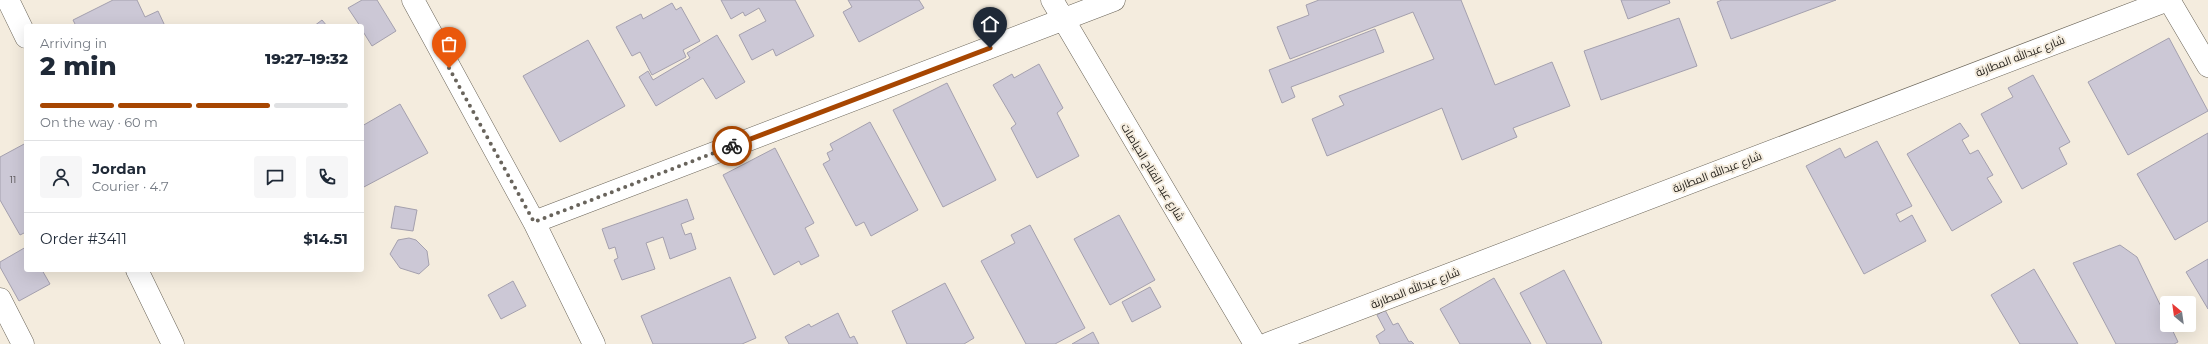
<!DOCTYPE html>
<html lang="en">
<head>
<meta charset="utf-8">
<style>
	:root { --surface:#fff; --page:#f6f6f7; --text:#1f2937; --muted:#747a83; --line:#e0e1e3; --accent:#a74601 }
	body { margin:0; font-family:Montserrat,Cairo,sans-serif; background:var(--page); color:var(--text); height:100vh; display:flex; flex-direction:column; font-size:15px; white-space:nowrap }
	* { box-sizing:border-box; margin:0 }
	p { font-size:13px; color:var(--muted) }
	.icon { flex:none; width:22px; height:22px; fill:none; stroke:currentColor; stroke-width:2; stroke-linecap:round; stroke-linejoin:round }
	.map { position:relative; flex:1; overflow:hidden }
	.panel { position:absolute; left:24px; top:24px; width:340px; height:248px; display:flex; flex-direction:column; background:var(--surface); border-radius:4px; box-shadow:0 4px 16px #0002 }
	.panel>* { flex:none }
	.needle { width:26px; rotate:331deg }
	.tools { position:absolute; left:2160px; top:296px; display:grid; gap:8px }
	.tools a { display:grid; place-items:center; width:36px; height:36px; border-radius:4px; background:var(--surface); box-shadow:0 4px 16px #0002; font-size:20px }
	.pin { position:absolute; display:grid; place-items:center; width:34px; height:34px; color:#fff; margin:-41px -17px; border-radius:50% 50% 50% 0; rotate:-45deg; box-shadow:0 0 4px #0007 }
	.pin .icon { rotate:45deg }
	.courier { position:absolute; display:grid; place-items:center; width:40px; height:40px; margin:-20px; border:3px solid #a74601; border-radius:50%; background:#fff; color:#222; box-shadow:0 1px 5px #0007 }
	.summary em { font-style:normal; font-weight:800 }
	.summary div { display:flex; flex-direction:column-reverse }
	.summary { display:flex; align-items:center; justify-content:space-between; height:68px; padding:0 16px }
	h1 { font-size:26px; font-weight:800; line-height:30px }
	.bar { display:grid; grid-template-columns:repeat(4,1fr); gap:6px 4px; align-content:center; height:48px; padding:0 16px }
	.bar i { height:5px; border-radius:3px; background:var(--line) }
	.bar .current { background:var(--accent) }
	.bar p { grid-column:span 4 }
	.line { display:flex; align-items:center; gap:10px; padding:0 16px; border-top:1px solid var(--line) }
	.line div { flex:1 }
	.round { display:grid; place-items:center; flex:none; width:42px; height:42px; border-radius:4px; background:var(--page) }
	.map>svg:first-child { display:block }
	.building { fill:#ccc8d6; stroke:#a4a0ae }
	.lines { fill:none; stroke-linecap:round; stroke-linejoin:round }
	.street-casing { stroke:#696357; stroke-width:23 }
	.street { stroke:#fff; stroke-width:22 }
	.done { stroke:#69645c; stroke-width:4; stroke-dasharray:0 7.2 }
	.route { stroke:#a74601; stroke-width:5 }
	.labels { text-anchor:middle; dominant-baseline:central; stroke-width:4; stroke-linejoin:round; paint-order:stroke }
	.number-label { font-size:9px; fill:#4a4646 }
	.street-label { font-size:11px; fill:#1e1b16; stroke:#f4ecde }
</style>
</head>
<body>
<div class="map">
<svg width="2208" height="344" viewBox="0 0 2208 344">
	<rect width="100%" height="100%" fill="#f4ecde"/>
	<path class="building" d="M113,0H137L145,17L158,11L165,26H76L73,20Z
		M362,0H377L396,31L372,46L362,30V26H360L348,8Z
		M721,0H795L814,36L776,56L773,49L752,60L739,35L766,21L759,8L745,16L743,12L731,19Z
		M848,0H919L924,8L859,42L843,12L852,7Z
		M1319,0H1461L1495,85L1552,62L1570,106L1513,128L1517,137L1462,160L1442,108L1327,156L1312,119L1344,105L1339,96L1434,59L1413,12L1290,59L1277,27L1309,15L1306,5Z
		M1621,0H1669L1670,3L1628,19Z
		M1722,0H1836L1731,39L1717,2Z
		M672,3L676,10L681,7L700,41L683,50L686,57L652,75L640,52L632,56L616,27L641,14L643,19Z
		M1679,18L1697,66L1601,100L1584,51Z
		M322,20L327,26H314Z
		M1375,29L1384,52L1291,87L1295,97L1282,103L1269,70Z
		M717,35L745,82L716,99L703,78L656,106L639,77L648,71L653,80L690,58L687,53Z
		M2169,38L2208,111L2128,155L2088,82Z
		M588,40L625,106L560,142L523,76Z
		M1039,64L1063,108L1057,113L1079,156L1037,178L1011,128L1016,124L993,85L1012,74L1014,78Z
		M2033,75L2070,142L2059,148L2067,164L2022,189L1981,114L2013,97L2008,88Z
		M947,83L996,180L943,207L893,110Z
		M400,104L428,153L362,188V126Z
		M870,122L918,210L871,236L864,222L856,226L823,164L830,160L827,153L833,150L830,144Z
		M1960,123L1969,136L1962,140L1970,154L1978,150L1993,175L1987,178L2002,202L1952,231L1907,154Z
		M2208,133V221L2175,240L2137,174Z
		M1877,141L1912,206L1896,214L1900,222L1912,215L1926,241L1864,274L1806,166L1840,148L1845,158Z
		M26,143V232L20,235L0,200V157Z
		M775,148L814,223L805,228L819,256L801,265L799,261L774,275L723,175Z
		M687,199L694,219L681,224L685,235L691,233L696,249L670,259L663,237L646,243L655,269L622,280L614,260L618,258L615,247L609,249L602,229Z
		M395,206L417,210L413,231L391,228Z
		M1119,215L1155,280L1110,305L1074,239Z
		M1030,225L1085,328L1055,344H1026L981,261L1015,243L1011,235Z
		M409,238L416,240L427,251L429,265L419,274L400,268L390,254L398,240Z
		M2120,245L2137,257L2167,319V325H2170L2178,342L2174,344H2116L2073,263Z
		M26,247V270H42L50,284L19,301L0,267V262Z
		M2208,259V309L2186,272Z
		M2034,269L2078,344H2020L1991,295Z
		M1564,270L1602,343L1601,344H1547L1520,293Z
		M730,277L756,338L742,344H653L641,316Z
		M1494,278L1531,344H1460L1440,309Z
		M513,281L526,306L501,319L488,295Z
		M945,283L974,338L964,344H907L892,311Z
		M1150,287L1161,307L1132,322L1122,302Z
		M1385,310L1393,325L1398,323L1409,342L1411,341L1414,344H1380L1376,336L1385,330L1377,315Z
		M838,313L850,338L854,336L858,344H789L785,337L809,324L811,327Z
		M1093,332L1099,344H1072Z"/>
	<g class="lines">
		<defs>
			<path id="street" d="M8,0L26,37
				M413,0L534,222L594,344
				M1052,0L1255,344
				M2169,0L2208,66
				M534,222L1114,0
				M137,270L173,344
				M0,299L23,344
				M1267,344L2168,0"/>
		</defs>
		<use href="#street" class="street-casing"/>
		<use href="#street" class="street"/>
	</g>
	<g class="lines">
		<path class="done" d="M449,68L534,222L732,146"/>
		<path class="route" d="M732,146L990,48"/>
	</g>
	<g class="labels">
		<g class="number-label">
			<text x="13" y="179">11</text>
		</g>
		<g class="street-label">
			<text transform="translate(2020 56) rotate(-21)">شارع عبدالله المطارنة</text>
			<text transform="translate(1153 172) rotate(59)">شارع عبد الفتاح الحياصات</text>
			<text transform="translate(1717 172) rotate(-21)">شارع عبدالله المطارنة</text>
			<text transform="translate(1415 288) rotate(-21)">شارع عبدالله المطارنة</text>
		</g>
	</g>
</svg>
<div class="tools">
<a><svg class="needle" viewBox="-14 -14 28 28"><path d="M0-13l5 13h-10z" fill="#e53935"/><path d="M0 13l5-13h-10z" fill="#747a83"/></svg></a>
</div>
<div class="pin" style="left:449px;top:68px;background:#ea580c"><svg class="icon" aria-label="bag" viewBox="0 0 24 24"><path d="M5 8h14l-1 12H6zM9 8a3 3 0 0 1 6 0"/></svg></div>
<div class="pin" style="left:990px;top:48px;background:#1f2937"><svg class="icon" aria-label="home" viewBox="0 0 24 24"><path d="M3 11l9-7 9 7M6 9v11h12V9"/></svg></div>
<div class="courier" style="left:732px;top:146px"><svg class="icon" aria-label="bike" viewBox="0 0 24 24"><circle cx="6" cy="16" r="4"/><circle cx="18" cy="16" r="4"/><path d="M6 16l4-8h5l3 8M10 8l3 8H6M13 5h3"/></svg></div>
<section class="panel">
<div class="summary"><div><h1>2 min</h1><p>Arriving in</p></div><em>19:27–19:32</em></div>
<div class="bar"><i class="current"></i><i class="current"></i><i class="current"></i><i></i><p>On the way · 60 m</p></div>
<div class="line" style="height:72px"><a class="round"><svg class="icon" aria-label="person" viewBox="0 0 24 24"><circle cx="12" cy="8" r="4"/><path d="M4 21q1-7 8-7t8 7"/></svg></a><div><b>Jordan</b><p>Courier · 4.7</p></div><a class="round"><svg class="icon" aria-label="chat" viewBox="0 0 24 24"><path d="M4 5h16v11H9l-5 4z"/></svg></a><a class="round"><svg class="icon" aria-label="phone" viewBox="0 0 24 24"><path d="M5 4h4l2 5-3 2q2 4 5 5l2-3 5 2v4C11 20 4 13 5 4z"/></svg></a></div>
<div class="line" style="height:52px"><div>Order #3411</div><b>$14.51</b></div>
</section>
</div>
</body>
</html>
